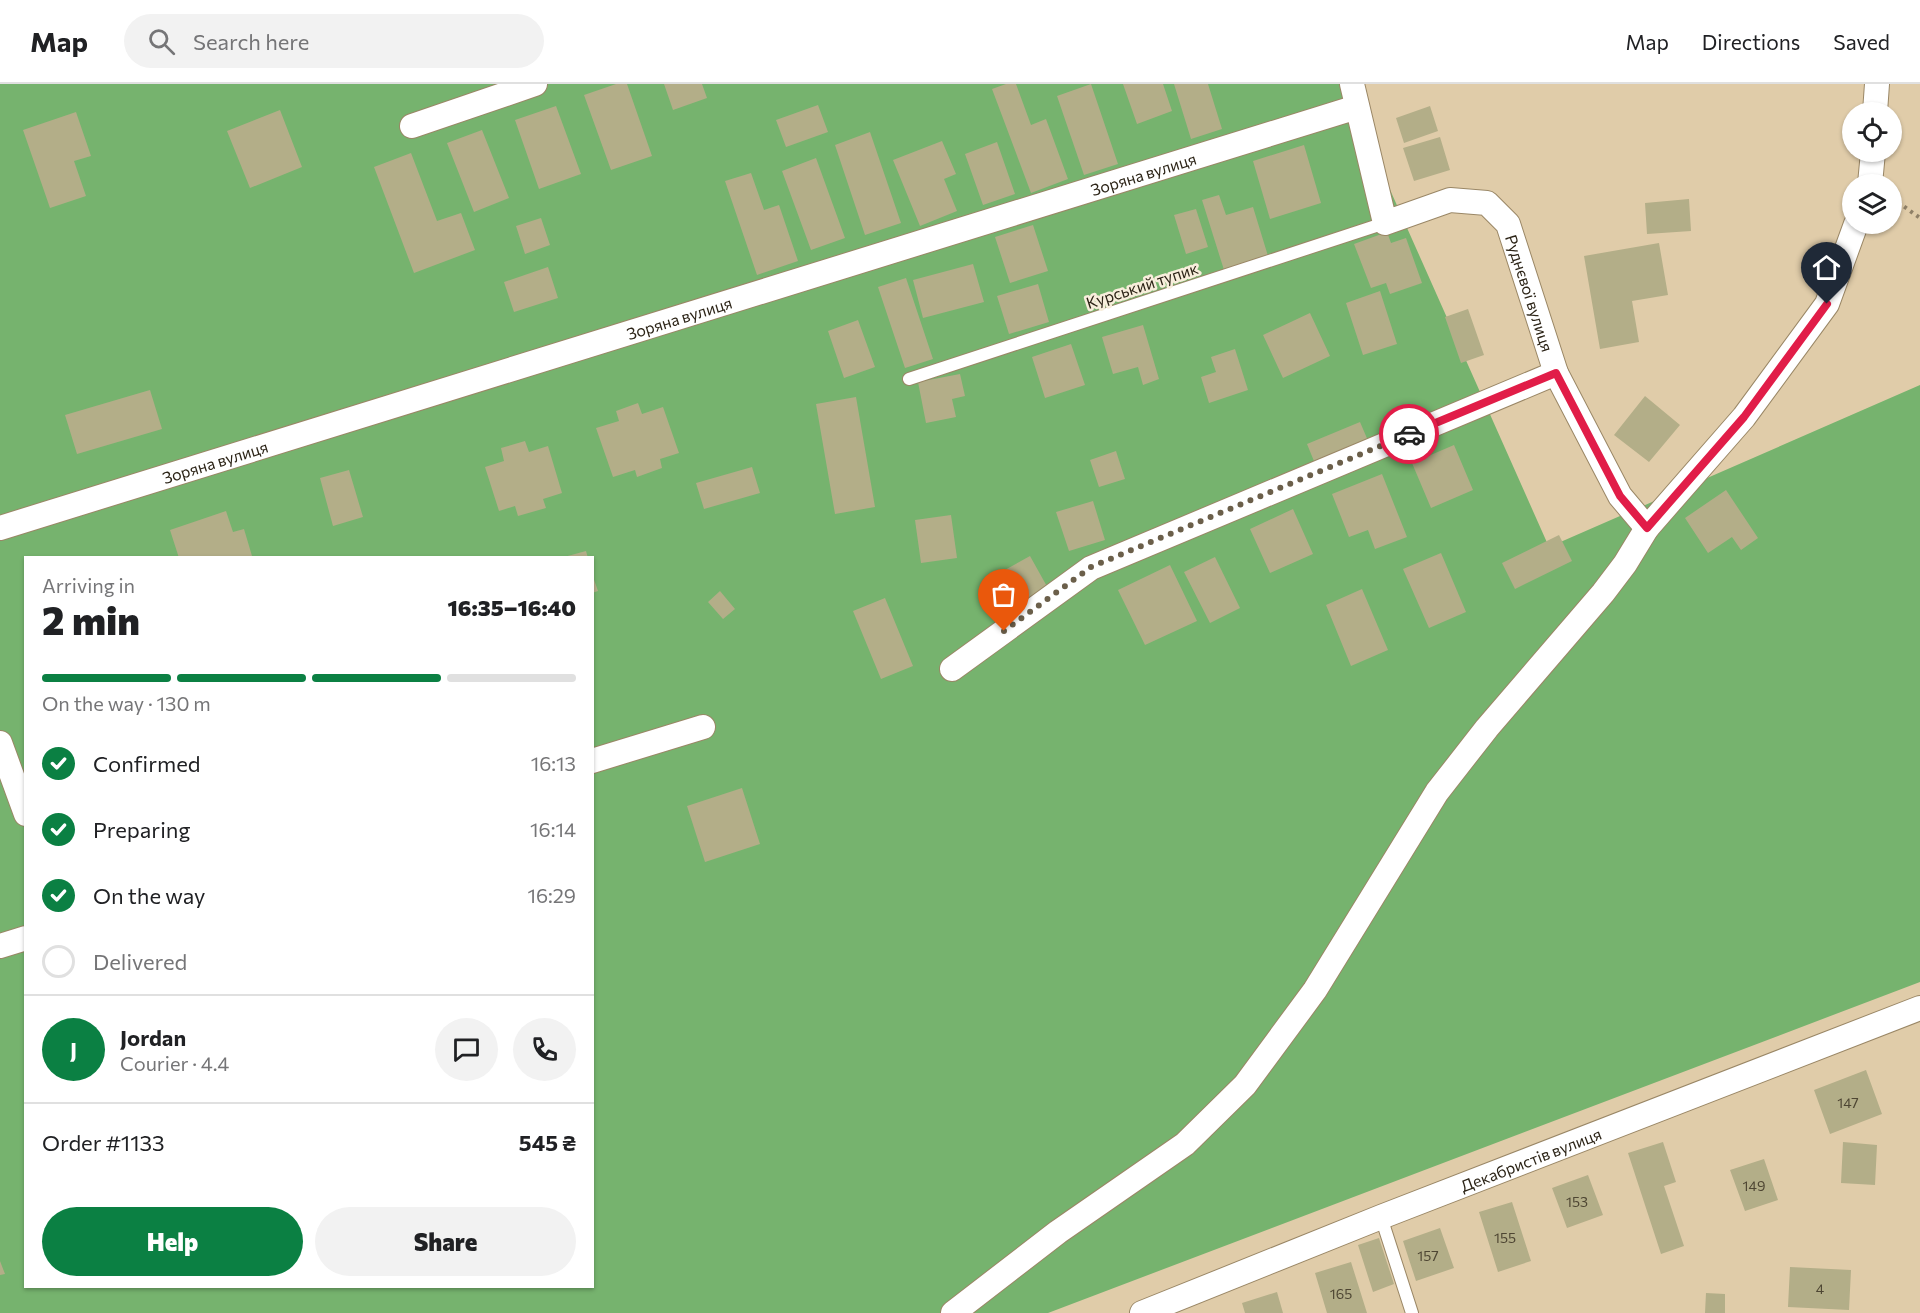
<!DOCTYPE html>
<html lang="en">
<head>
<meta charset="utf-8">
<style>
	:root { --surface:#fff; --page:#f2f2f2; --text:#202124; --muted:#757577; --line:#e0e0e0; --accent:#0b8043 }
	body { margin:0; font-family:Commissioner,sans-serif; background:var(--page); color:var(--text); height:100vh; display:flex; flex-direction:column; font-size:22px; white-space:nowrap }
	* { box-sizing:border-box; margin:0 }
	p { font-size:20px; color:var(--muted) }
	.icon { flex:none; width:33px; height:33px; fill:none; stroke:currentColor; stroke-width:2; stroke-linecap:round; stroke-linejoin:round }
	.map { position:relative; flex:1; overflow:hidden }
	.side { position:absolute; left:24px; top:472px; width:570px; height:732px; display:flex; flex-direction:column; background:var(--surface); border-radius:0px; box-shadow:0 2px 4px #0004 }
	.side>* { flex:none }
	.fabs { position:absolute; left:1842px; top:18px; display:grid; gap:12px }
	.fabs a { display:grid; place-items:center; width:60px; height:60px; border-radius:50%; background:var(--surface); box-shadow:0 2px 4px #0004; font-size:30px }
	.pin { position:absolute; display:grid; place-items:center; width:51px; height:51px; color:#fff; margin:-62px -26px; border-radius:50% 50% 50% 0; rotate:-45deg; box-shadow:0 0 6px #0007 }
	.pin .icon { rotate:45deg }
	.courier { position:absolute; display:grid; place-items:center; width:60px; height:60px; margin:-30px; border:4px solid #e11d48; border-radius:50%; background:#fff; color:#222; box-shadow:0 2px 8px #0007 }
	.headline em { font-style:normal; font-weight:800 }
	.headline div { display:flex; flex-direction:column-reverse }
	.headline { display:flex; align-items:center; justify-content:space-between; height:102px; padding:0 18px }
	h1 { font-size:39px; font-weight:800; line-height:45px }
	.bar { display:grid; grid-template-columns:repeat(4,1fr); gap:9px 6px; align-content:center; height:72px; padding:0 18px }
	.bar i { height:8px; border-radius:4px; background:var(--line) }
	.bar .on { background:var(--accent) }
	.bar p { grid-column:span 4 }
	.line { display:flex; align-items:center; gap:15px; padding:0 18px; border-top:2px solid var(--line) }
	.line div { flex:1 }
	.round { display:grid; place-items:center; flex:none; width:63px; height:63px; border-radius:32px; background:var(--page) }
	ol { padding:0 18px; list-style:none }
	li { display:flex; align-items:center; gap:18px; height:66px }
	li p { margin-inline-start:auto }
	li .icon { padding:6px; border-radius:50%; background:var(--accent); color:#fff; stroke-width:4 }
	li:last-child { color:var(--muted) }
	li i { width:33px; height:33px; border:3px solid var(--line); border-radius:50% }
	.button { display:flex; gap:12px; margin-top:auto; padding:12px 18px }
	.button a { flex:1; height:69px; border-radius:36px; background:var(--accent); color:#fff; font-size:24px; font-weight:800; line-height:69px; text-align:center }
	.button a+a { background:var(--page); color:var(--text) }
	header { display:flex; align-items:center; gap:36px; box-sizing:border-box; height:84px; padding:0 30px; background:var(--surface); border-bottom:2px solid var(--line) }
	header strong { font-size:28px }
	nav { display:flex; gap:33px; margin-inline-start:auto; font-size:21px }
	.search { width:420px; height:54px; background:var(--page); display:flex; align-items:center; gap:15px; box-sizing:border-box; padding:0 21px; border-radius:33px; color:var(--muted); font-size:22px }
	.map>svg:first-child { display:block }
	.green { fill:#76b36e; fill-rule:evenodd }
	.building { fill:#b3ae88 }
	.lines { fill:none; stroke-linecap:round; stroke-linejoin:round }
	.service-casing { stroke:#9a8766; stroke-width:14 }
	.minor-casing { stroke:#9a8766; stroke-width:26 }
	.path { stroke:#8f8067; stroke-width:4; stroke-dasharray:3 4.5; stroke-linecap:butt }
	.service { stroke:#fff; stroke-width:12 }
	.minor { stroke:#fff; stroke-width:24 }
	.done { stroke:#6b5f4a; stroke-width:6; stroke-dasharray:0 10.8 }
	.route { stroke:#e11d48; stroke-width:8 }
	.labels { text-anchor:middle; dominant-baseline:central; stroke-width:5; stroke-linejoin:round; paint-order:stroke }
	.number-label { font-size:14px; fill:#4e4633 }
	.street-label { font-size:16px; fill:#2c2417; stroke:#f8eedc }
</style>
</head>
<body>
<header>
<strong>Map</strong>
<div class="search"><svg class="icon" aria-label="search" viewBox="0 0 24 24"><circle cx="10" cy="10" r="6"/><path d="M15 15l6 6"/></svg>Search here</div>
<nav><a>Map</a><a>Directions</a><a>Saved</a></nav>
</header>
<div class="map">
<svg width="1920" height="1229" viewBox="0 0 1920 1229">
	<rect width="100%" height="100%" fill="#e0cca9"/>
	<path class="green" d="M0,0H1343L1549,463L1920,301V898L1048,1229H0ZM26,474H592V1203H26Z"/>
	<path class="building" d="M616,0H627L652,72L611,86L584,11Z
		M664,0H702L707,14L673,26Z
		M1006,0H1016L1031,41L1046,35L1068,95L1031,109L992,5Z
		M1091,0L1118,80L1084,91L1057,12Z
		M1123,0H1163L1172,27L1137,40Z
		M1174,0H1208L1222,45L1191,55Z
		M818,21L828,48L786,63L776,36Z
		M556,22L581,90L539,105L515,36Z
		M1430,22L1438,47L1404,59L1396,34Z
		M280,26L302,83L250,104L227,47Z
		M76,28L91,72L74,77L86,112L50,124L23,46Z
		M482,46L509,114L474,128L447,59Z
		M870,48L901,139L865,151L835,61Z
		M1440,53L1450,86L1414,97L1403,64Z
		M942,57L956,90L944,95L957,127L920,142L893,76Z
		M997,58L1015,110L983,121L965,70Z
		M1304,61L1321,119L1270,135L1253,77Z
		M411,69L437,137L461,129L475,166L414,189L374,83Z
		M816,74L845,154L811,166L782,87Z
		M751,89L764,126L779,121L798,177L757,191L725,97Z
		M1219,111L1226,131L1253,123L1268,172L1224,186L1202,116Z
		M1689,115L1691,147L1647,150L1645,119Z
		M1196,125L1208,163L1186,170L1174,131Z
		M541,134L550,161L525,170L516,142Z
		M1033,141L1048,187L1010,199L995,153Z
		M1387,148L1391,159L1406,154L1422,199L1390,210L1386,199L1371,204L1354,160Z
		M1659,159L1668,211L1632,217L1639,258L1600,265L1584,172Z
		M973,180L984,218L923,234L913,196Z
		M548,183L558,214L514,228L504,198Z
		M906,194L933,275L905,284L878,203Z
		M1038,200L1049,238L1009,250L997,212Z
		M1380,207L1397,260L1363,271L1346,219Z
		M1468,225L1484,271L1461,279L1445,233Z
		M1310,229L1330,272L1283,294L1263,251Z
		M858,236L875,283L844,294L828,247Z
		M1143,241L1159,295L1143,301L1138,283L1113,290L1102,253Z
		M1071,260L1085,301L1045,314L1032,273Z
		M1235,265L1248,306L1209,319L1201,293L1216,288L1211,273Z
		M960,290L965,312L952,315L956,333L926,339L918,298Z
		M150,306L162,345L77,370L65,331Z
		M1645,312L1680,341L1649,378L1614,351Z
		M856,313L875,423L835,430L816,320Z
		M638,319L642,330L663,323L679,369L660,375L662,384L637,393L635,386L613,393L596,344L619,337L616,327Z
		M1360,338L1369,359L1316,382L1307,360Z
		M525,357L529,368L548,362L562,409L543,415L546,424L518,432L515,422L499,427L485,383L504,377L501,364Z
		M1454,361L1473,406L1431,424L1412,379Z
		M1116,367L1125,395L1099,403L1090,376Z
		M752,383L760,409L704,425L696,399Z
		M349,386L363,433L333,442L320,394Z
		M1382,390L1407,453L1375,465L1368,446L1349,453L1332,410Z
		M1726,406L1758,454L1741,466L1732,453L1708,469L1685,434Z
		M1093,417L1105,456L1069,467L1056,428Z
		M1293,425L1313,470L1270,489L1250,445Z
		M226,427L233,448L244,445L252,472L179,474L170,446Z
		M951,431L957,474L921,479L915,436Z
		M1559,451L1572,477L1515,505L1502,479Z
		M586,467L588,474H564V473Z
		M1441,469L1466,528L1429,544L1403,485Z
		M1030,472L1049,506L1021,521L1003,487Z
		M1215,473L1240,524L1210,539L1184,488Z
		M1170,481L1197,537L1145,561L1118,506Z
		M592,490L598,507L592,509Z
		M1362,505L1388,566L1351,582L1326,521Z
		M720,507L735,525L723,535L708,518Z
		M885,514L913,582L881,595L853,527Z
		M742,704L760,760L705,778L687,722Z
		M1866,986L1882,1030L1830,1050L1814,1006Z
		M1663,1058L1676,1098L1664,1102L1684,1162L1661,1170L1628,1069Z
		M1843,1058L1877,1061L1875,1101L1841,1099Z
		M1764,1075L1778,1116L1745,1127L1730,1086Z
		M1588,1091L1603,1131L1567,1144L1552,1104Z
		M1512,1118L1531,1177L1498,1188L1479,1128Z
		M1440,1144L1454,1184L1416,1197L1403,1157Z
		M1379,1154L1394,1200L1373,1208L1358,1161Z
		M0,1177L5,1190L0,1191Z
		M1351,1178L1367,1229H1327L1315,1189Z
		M1790,1183L1851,1186L1849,1226L1788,1223Z
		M1277,1208L1283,1229H1245L1242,1219Z
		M1706,1209L1725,1210V1229H1705Z"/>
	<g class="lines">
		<defs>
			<path id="service" d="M909,295L1385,139
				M1381,1133L1412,1229"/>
			<g id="minor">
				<path id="s1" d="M1352,0L1385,139L1450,116L1487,119L1508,140L1556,289L1620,412L1647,444"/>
				<path d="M1875,28L1877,0"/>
				<path d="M412,42L535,0"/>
				<path d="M1870,100L1873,68"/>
				<path id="s2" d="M0,444L1357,23"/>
				<path d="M952,585L1091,484L1556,289"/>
				<path d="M0,659L26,730"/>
				<path d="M592,677L703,643"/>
				<path d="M0,862L26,854"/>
				<path d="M953,1229L1058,1148L1185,1060L1245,1001L1315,906L1437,708L1487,644L1603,509L1625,480L1647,444L1744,333L1827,220L1856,140"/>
				<path id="s3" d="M1142,1229L1381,1133L1920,924"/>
			</g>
		</defs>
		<use href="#service" class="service-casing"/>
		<use href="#minor" class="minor-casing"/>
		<path class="path" d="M1892,114L1920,134"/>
		<use href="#service" class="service"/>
		<use href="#minor" class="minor"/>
	</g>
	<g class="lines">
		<path class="done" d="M1004,547L1091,483L1409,350"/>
		<path class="route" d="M1409,350L1556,289L1620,412L1647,444L1744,333L1827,220"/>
	</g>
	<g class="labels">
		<g class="number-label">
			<text x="1848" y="1018">147</text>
			<text x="1754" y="1101">149</text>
			<text x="1577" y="1117">153</text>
			<text x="1505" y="1153">155</text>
			<text x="1428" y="1171">157</text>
			<text x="1820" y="1204">4</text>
			<text x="1341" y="1209">165</text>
		</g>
		<g class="street-label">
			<text stroke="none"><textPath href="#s2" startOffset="1197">Зоряна вулиця</textPath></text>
			<text transform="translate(1142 201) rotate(-18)">Курський тупик</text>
			<text stroke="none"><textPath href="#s1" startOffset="351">Руднєвої вулиця</textPath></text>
			<text stroke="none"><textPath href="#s2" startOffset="711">Зоряна вулиця</textPath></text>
			<text stroke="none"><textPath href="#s2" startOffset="225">Зоряна вулиця</textPath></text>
			<text stroke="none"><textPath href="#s3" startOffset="418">Декабристів вулиця</textPath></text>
		</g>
	</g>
</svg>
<div class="fabs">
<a><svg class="icon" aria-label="locate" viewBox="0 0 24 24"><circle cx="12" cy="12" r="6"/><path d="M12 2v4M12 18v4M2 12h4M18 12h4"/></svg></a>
<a><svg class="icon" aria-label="layers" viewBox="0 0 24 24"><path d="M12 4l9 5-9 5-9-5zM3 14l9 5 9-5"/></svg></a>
</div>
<div class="pin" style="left:1004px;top:547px;background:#ea580c"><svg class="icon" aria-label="bag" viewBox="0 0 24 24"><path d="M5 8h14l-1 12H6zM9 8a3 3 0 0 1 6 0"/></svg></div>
<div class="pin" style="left:1827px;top:220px;background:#1f2937"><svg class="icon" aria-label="home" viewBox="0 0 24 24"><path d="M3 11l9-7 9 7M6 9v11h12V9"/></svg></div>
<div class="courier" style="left:1409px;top:350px"><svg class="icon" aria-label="car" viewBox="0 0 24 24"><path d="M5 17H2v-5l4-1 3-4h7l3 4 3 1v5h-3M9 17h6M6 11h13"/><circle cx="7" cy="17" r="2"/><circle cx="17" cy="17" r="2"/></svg></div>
<section class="side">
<div class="headline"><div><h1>2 min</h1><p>Arriving in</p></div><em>16:35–16:40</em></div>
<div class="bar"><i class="on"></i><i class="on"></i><i class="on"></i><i></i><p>On the way · 130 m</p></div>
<ol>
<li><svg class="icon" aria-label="check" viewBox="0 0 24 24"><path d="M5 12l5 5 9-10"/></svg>Confirmed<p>16:13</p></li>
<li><svg class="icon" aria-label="check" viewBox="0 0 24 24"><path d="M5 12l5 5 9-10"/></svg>Preparing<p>16:14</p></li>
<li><svg class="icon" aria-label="check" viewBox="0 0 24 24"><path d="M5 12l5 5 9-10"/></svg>On the way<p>16:29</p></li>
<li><i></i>Delivered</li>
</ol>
<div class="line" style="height:108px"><b class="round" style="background:var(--accent);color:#fff">J</b><div><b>Jordan</b><p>Courier · 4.4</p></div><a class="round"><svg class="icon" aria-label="chat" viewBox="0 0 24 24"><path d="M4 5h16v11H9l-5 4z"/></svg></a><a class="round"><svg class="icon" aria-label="phone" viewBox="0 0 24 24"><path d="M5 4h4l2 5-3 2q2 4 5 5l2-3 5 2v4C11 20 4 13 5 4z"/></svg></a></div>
<div class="line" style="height:78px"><div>Order #1133</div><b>545 ₴</b></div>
<div class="button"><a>Help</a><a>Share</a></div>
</section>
</div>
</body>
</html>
